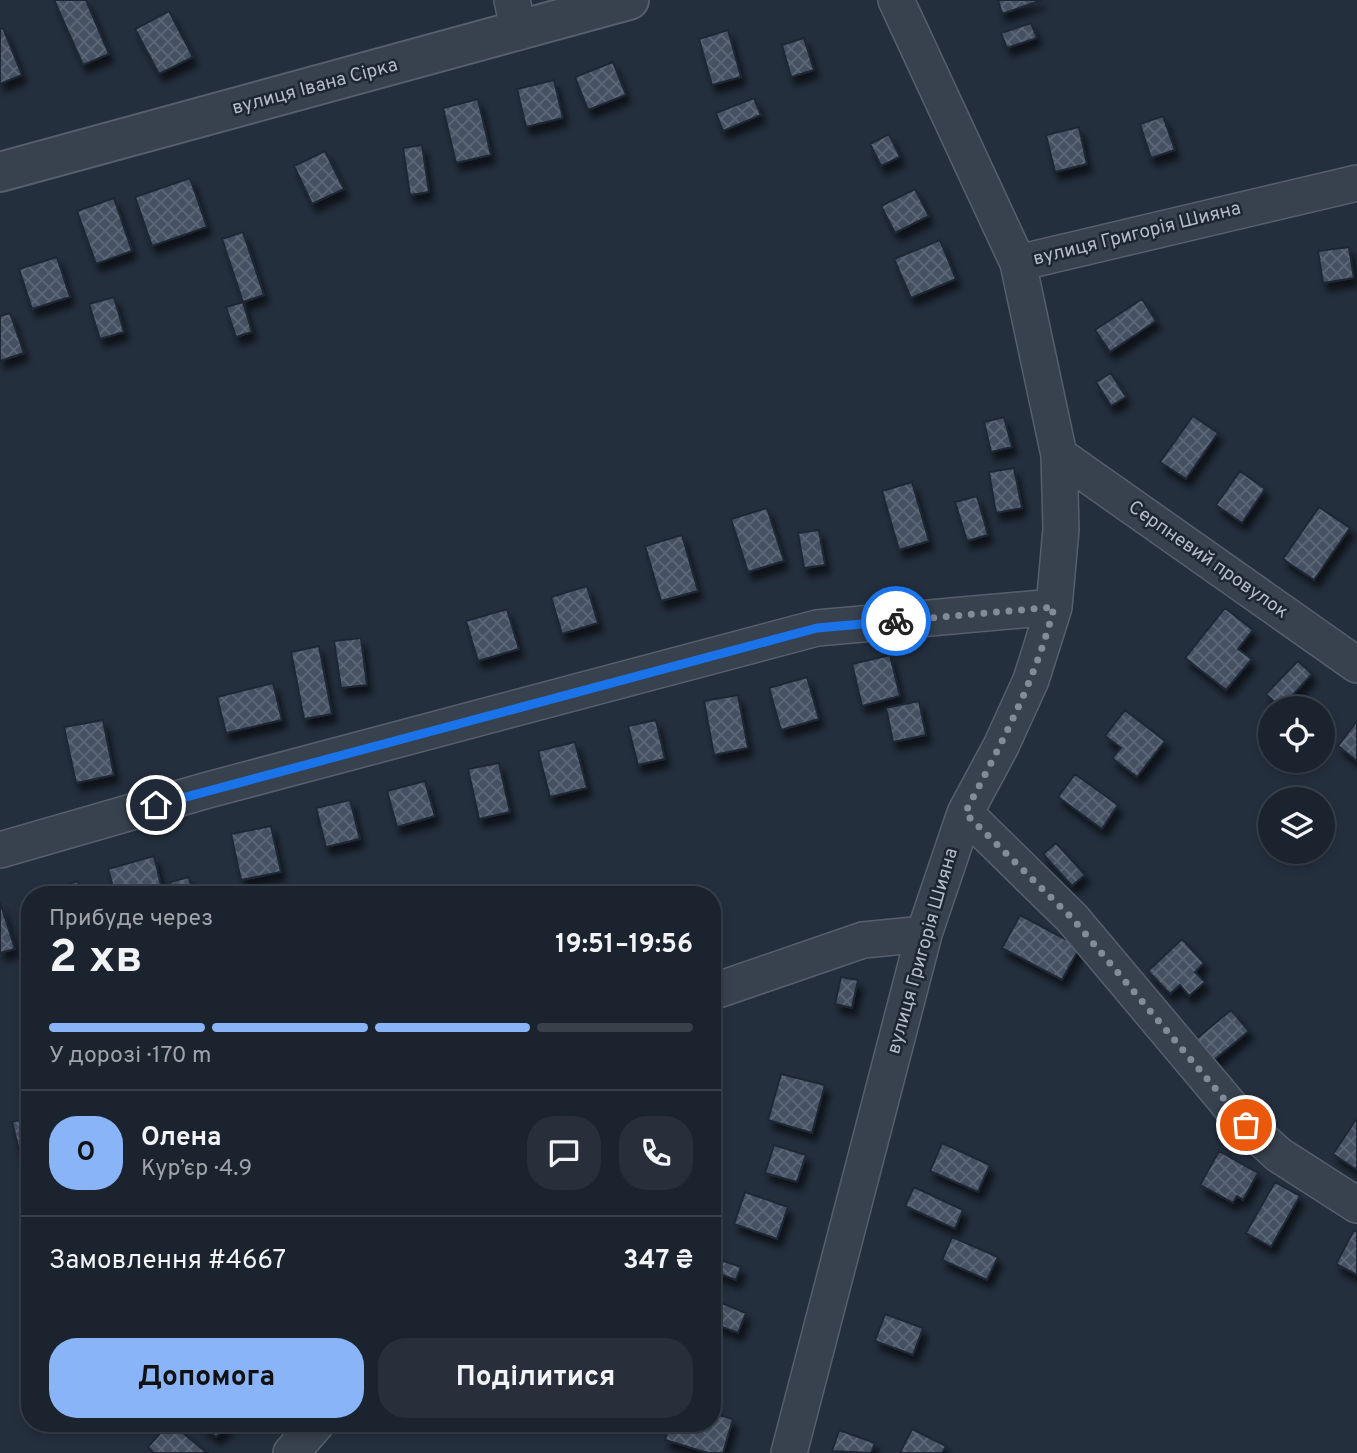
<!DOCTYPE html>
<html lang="uk">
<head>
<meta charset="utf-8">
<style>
	:root { --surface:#1b232e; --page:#282f3a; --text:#f1f3f6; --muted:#a0a4aa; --line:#39404a; --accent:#8ab4f8 }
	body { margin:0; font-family:Overpass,sans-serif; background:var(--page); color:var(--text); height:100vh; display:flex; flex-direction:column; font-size:26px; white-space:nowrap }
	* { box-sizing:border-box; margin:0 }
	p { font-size:23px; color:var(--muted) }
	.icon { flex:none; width:38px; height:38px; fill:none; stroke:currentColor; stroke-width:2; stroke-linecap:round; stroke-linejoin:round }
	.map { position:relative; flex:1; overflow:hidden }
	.details { position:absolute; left:21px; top:886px; width:700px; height:546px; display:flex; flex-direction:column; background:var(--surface); border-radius:28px; box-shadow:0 4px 10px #0003,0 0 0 2px var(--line) }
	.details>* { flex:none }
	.controls { position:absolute; left:1258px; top:696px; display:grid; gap:14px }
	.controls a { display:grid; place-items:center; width:77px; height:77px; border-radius:50%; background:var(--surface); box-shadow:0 4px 10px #0003,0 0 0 2px var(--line); font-size:35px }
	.pin { position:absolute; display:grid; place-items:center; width:60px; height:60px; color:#fff; margin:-30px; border:4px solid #fff; border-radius:50%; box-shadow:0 2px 7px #0007 }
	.courier { position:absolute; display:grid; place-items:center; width:70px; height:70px; margin:-35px; border:5px solid #1a73e8; border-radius:50%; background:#fff; color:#222; box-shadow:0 2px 9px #0007 }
	.head em { font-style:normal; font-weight:700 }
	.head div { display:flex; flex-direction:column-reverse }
	.head { display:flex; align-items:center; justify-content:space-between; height:119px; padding:0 28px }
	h1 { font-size:46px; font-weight:700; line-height:52px }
	.bar { display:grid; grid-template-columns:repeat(4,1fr); gap:10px 7px; align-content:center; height:84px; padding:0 28px }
	.bar i { height:9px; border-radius:5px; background:var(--line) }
	.bar .active { background:var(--accent) }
	.bar p { grid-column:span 4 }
	.line { display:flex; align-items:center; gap:18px; padding:0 28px; border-top:2px solid var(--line) }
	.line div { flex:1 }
	.round { display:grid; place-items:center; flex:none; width:74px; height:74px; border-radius:28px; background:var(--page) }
	.button { display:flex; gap:14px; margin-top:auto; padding:14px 28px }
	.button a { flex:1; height:80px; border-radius:28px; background:var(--accent); color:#111; font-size:28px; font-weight:700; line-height:80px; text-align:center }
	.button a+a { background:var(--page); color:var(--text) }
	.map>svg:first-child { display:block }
	.building { fill:url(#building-cross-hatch); stroke:#1f2835; stroke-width:2; filter:url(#shadow) }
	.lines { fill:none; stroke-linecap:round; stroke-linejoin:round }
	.minor-casing { stroke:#565f6c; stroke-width:38 }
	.tertiary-casing { stroke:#565f6c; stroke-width:42 }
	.minor { stroke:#38414e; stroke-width:35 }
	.tertiary { stroke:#38414e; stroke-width:38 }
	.done { stroke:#828b98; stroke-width:7; stroke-dasharray:0 12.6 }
	.route { stroke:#1a73e8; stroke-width:9 }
	.labels { text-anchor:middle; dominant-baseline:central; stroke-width:5; stroke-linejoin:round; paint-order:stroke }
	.street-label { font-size:19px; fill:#b4bcc9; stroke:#1d2633 }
</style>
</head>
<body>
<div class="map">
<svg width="1357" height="1453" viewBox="0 0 1357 1453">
	<defs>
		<pattern id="building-cross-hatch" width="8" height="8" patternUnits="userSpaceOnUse" patternTransform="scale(1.75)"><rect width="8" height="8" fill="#455162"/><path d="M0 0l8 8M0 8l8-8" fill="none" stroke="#5d6877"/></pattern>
		<filter id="shadow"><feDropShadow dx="4.5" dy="8" stdDeviation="3.5" flood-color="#0009"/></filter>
	</defs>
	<rect width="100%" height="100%" fill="#242f3e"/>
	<path class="building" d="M54,0H86L109,54L83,65Z
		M998,0H1042L1002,14Z
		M169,11L193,57L159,74L135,29Z
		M1031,23L1037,38L1007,48L1001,33Z
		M3,28L22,75L0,84V29Z
		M728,30L741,77L712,85L699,39Z
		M804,38L814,70L791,77L782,45Z
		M613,62L626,95L588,110L575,77Z
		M554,80L563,118L526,127L517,89Z
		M754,98L761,115L723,131L716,113Z
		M478,99L491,155L456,163L443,108Z
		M1163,116L1175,150L1151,158L1140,124Z
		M1079,127L1087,164L1055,172L1046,135Z
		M889,134L900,157L881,166L870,144Z
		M422,145L429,192L410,195L403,148Z
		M325,151L344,189L312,204L294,166Z
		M190,178L207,227L152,246L135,197Z
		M915,189L929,216L895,233L881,206Z
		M114,198L132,251L96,264L77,211Z
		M243,232L264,295L243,302L222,239Z
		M940,240L956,279L911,298L894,259Z
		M1349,247L1354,278L1323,283L1318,251Z
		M57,257L70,297L32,309L19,269Z
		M114,297L124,332L100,339L89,304Z
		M1142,299L1156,321L1110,352L1095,330Z
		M243,302L252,332L236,337L226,307Z
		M10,313L24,353L0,361V316Z
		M1111,373L1126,397L1111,406L1096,382Z
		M1193,416L1218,433L1186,479L1160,462Z
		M1004,417L1012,447L991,452L984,422Z
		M1014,468L1022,508L996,513L989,472Z
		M1240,471L1265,489L1242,523L1216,505Z
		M912,482L929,541L899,550L882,491Z
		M977,496L988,535L967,541L955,502Z
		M1319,507L1350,528L1314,580L1283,559Z
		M767,508L784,561L748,572L731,519Z
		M819,530L825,565L804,568L798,533Z
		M682,535L698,591L661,601L645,546Z
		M587,586L598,623L562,634L551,597Z
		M1225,608L1253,630L1238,649L1252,659L1226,690L1185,658Z
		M507,609L519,649L478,661L466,621Z
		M361,638L367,685L341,688L334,641Z
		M319,646L332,714L304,719L291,652Z
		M890,655L900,696L862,706L852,664Z
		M1298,661L1312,674L1281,708L1266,694Z
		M807,677L819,719L781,730L769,688Z
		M273,683L282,720L226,733L217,697Z
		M738,695L748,748L714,755L704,701Z
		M919,701L926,735L893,742L886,708Z
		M1125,710L1165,741L1137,777L1112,758L1121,748L1105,736Z
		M103,720L114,775L76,783L64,727Z
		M656,720L665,759L638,765L628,726Z
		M1357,721V761L1338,746Z
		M575,742L587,788L550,797L538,751Z
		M499,763L510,812L479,819L468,769Z
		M1075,774L1118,805L1102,829L1058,797Z
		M425,781L435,816L397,827L387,791Z
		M350,800L360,839L326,847L316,808Z
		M271,826L281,872L241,880L231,834Z
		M1056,843L1085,875L1072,886L1043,854Z
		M154,856L162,889L143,894H115L108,869Z
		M189,877L193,894H173L170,882Z
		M78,881L82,894H44L43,892Z
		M0,902L15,949L0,953Z
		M1020,915L1080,947L1062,980L1002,948Z
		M1182,939L1204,963L1195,972L1205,982L1189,996L1180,985L1170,994L1148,971Z
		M841,977L858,980L852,1008L835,1004Z
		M1231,1010L1249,1031L1213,1061L1195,1040Z
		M781,1074L825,1085L812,1133L768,1120Z
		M30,1117V1151L20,1154L12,1122Z
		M1357,1118V1170L1333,1154Z
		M942,1143L990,1165L978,1192L930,1171Z
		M774,1145L806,1155L797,1182L765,1173Z
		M1219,1151L1258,1173L1243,1200L1237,1196L1233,1203L1200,1185Z
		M1275,1182L1300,1196L1271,1247L1246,1233Z
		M914,1187L963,1210L955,1229L905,1206Z
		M745,1192L788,1207L777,1239L734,1224Z
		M1354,1230L1357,1232V1275L1336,1264Z
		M952,1237L998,1257L987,1280L942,1260Z
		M712,1257L741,1267L736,1280L712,1271Z
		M712,1299L746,1313L738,1333L712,1323Z
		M885,1314L923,1328L913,1355L875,1341Z
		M712,1413L733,1419L723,1453H708L665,1440L670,1423H712Z
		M169,1423H171L207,1453H154L148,1447Z
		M201,1423H230L216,1437Z
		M912,1429L946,1446L942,1453H900Z
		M839,1430L875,1443L871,1453L832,1451Z"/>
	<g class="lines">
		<defs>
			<path id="minor" d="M512,0L519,32
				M896,0L1018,263
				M1059,455L1357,665
				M965,813L1072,918L1246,1125L1279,1155L1357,1205
				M0,850L208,790L817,628L1054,607
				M712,992L863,940L924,934
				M291,1453L317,1423
				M789,1453L924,934L965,813L1001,746L1031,680L1054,607L1061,529L1059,455L1018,263L1357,183"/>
			<path id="tertiary" d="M0,172L629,0"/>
		</defs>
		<use href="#minor" class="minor-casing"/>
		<use href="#tertiary" class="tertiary-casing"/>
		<use href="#minor" class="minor"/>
		<use href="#tertiary" class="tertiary"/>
	</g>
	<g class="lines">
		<path class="done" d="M896,621L1054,607C1036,680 1000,746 965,813L1072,918L1246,1125"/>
		<path class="route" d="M156,805L817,628L896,621"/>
	</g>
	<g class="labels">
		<g class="street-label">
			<text transform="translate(315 87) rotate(-15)">вулиця Івана Сірка</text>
			<text transform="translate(1137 234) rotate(-14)">вулиця Григорія Шияна</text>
			<text transform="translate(1208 560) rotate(35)">Серпневий провулок</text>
			<text transform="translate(923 951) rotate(-74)">вулиця Григорія Шияна</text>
		</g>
	</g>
</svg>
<div class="controls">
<a><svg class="icon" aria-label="locate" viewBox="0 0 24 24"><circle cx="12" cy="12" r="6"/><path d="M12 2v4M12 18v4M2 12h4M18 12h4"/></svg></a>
<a><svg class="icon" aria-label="layers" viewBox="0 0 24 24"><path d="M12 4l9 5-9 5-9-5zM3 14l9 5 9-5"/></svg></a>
</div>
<div class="pin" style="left:1246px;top:1125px;background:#ea580c"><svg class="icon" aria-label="bag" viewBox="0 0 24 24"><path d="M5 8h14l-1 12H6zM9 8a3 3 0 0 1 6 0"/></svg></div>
<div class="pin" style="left:156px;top:805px;background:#1f2937"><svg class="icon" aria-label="home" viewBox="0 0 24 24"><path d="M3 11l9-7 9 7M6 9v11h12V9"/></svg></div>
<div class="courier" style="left:896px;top:621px"><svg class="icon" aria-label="bike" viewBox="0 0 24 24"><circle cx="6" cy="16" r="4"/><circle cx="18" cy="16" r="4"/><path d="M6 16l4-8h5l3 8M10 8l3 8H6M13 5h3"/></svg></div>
<section class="details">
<div class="head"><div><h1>2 хв</h1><p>Прибуде через</p></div><em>19:51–19:56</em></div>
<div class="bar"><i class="active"></i><i class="active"></i><i class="active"></i><i></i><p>У дорозі · 170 m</p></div>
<div class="line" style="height:126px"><b class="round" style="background:var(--accent);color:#111">О</b><div><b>Олена</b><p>Кур’єр · 4.9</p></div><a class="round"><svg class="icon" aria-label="chat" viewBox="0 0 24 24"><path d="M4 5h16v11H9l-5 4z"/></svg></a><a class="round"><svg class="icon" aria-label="phone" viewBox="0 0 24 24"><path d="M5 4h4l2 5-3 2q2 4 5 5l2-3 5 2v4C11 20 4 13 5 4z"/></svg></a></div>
<div class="line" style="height:91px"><div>Замовлення #4667</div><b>347 ₴</b></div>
<div class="button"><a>Допомога</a><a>Поділитися</a></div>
</section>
</div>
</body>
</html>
